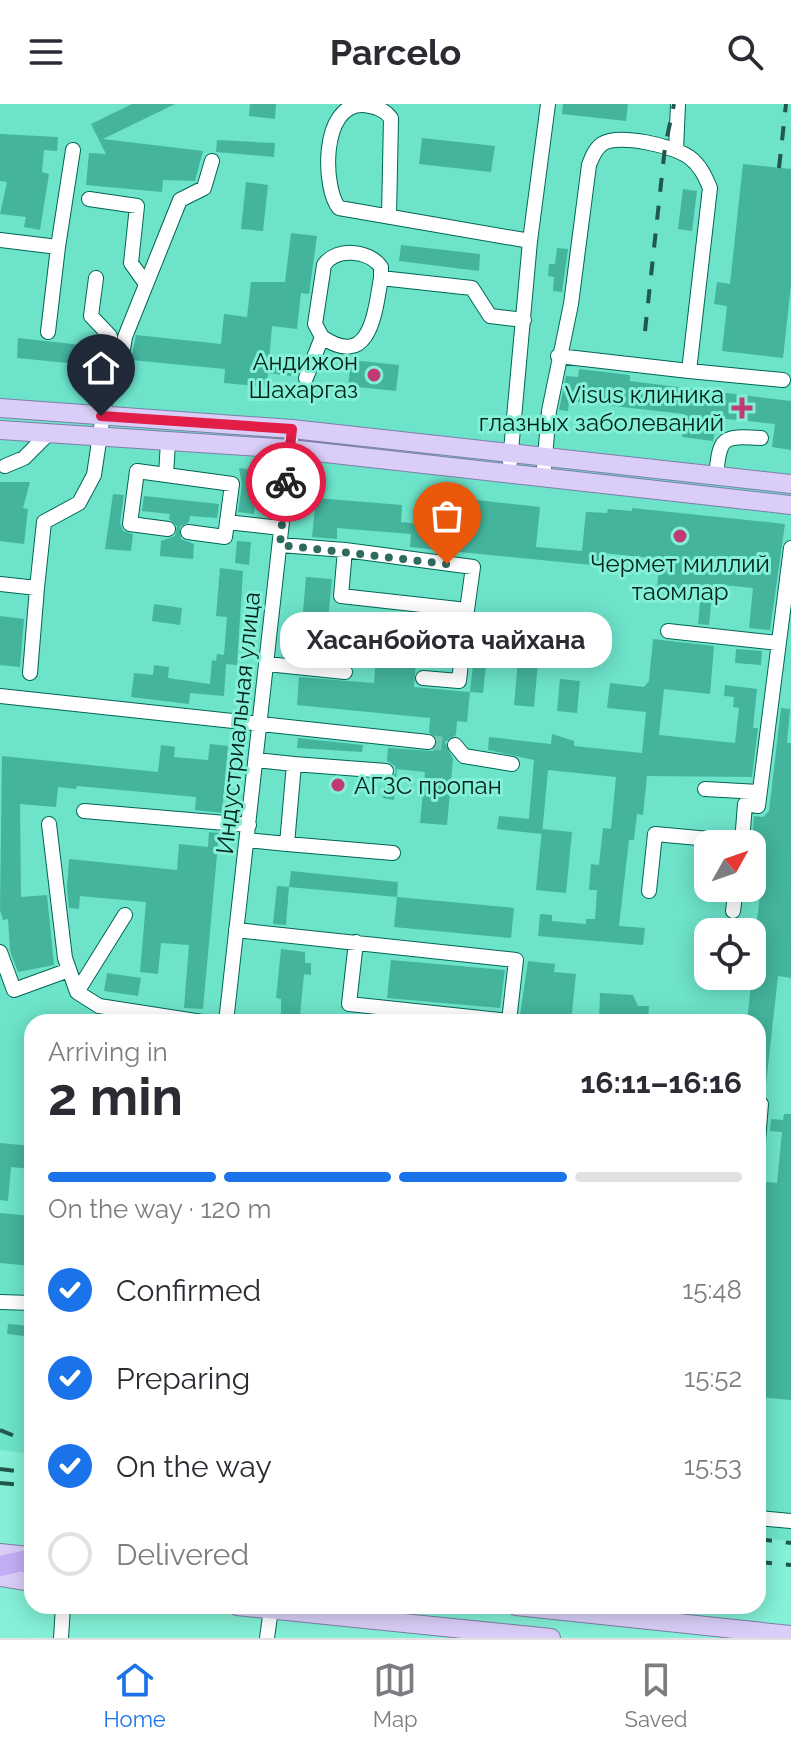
<!DOCTYPE html>
<html lang="en">
<head>
<meta charset="utf-8">
<style>
	:root { --surface:#fff; --page:#f7f7f7; --text:#2b2b33; --muted:#7c7c81; --line:#e1e1e2; --accent:#1a73e8 }
	body { margin:0; font-family:Raleway,sans-serif; background:var(--page); color:var(--text); height:100vh; display:flex; flex-direction:column; font-size:30px; white-space:nowrap }
	* { box-sizing:border-box; margin:0 }
	p { font-size:26px; color:var(--muted) }
	.icon { flex:none; width:44px; height:44px; fill:none; stroke:currentColor; stroke-width:2; stroke-linecap:round; stroke-linejoin:round }
	.map { position:relative; flex:1; overflow:hidden }
	.panel { position:absolute; left:24px; top:910px; width:742px; height:600px; display:flex; flex-direction:column; background:var(--surface); border-radius:24px; box-shadow:0 4px 20px #0003 }
	.panel>* { flex:none }
	.needle { width:52px; rotate:50deg }
	.tools { position:absolute; left:694px; top:726px; display:grid; gap:16px }
	.tools a { display:grid; place-items:center; width:72px; height:72px; border-radius:16px; background:var(--surface); box-shadow:0 4px 20px #0003; font-size:40px }
	.pin { position:absolute; display:grid; place-items:center; width:68px; height:68px; color:#fff; margin:-82px -34px; border-radius:50% 50% 50% 0; rotate:-45deg; box-shadow:0 0 8px #0007 }
	.pin .icon { rotate:45deg }
	.courier { position:absolute; display:grid; place-items:center; width:80px; height:80px; margin:-40px; border:6px solid #e11d48; border-radius:50%; background:#fff; color:#222; box-shadow:0 2px 10px #0007 }
	.bubble { position:absolute; height:56px; border-radius:24px; background:var(--surface); box-shadow:0 4px 20px #0003; font-size:26px; font-weight:700; line-height:56px; text-align:center }
	.overview em { font-style:normal; font-weight:700 }
	.overview div { display:flex; flex-direction:column-reverse }
	.overview { display:flex; align-items:center; justify-content:space-between; height:136px; padding:0 24px }
	h1 { font-size:52px; font-weight:700; line-height:60px }
	.bar { display:grid; grid-template-columns:repeat(4,1fr); gap:12px 8px; align-content:center; height:96px; padding:0 24px }
	.bar i { height:10px; border-radius:6px; background:var(--line) }
	.bar .selected { background:var(--accent) }
	.bar p { grid-column:span 4 }
	ol { padding:0 24px; list-style:none }
	li { display:flex; align-items:center; gap:24px; height:88px }
	li p { margin-inline-start:auto }
	li .icon { padding:8px; border-radius:50%; background:var(--accent); color:#fff; stroke-width:4 }
	li:last-child { color:var(--muted) }
	li i { width:44px; height:44px; border:4px solid var(--line); border-radius:50% }
	header { display:flex; justify-content:space-between; align-items:center; height:104px; padding:0 24px; background:var(--surface); font-size:36px; font-weight:700 }
	.tabs { display:flex; justify-content:space-around; align-items:center; height:112px; border-top:2px solid var(--line); background:var(--surface); font-size:22px; color:var(--muted) }
	.tabs a { display:grid; justify-items:center; gap:4px }
	.tabs .selected { color:var(--accent) }
	.map>svg:first-child { display:block }
	.built { fill:#6de3ca; fill-rule:evenodd }
	.building { fill:#44b49d }
	.lines { fill:none; stroke-linecap:round; stroke-linejoin:round }
	.minor-tunnel { stroke:#6ac7b2; stroke-width:14; stroke-dasharray:14 7; stroke-linecap:butt }
	.minor-casing { stroke:#006656; stroke-width:16 }
	.major-casing { stroke:#7e7ea9; stroke-width:20 }
	.highway-casing { stroke:#7e7ea9; stroke-width:22 }
	.minor { stroke:#fff; stroke-width:14 }
	.major { stroke:#dacef8; stroke-width:18 }
	.highway { stroke:#c2aef4; stroke-width:20 }
	.rail { stroke:#21574c; stroke-width:4; stroke-dasharray:14 14; stroke-linecap:butt }
	.done { stroke:#2e6b5e; stroke-width:8; stroke-dasharray:0 14.4 }
	.route { stroke:#e11d48; stroke-width:10 }
	.poi-dot { fill:#c13976; stroke:#84f0d7; stroke-width:3 }
	.labels { text-anchor:middle; dominant-baseline:central; stroke-width:6; stroke-linejoin:round; paint-order:stroke }
	.poi-label { font-size:24px; fill:#00241d; stroke:#84f0d7; text-anchor:end }
	.street-label { font-size:24px; fill:#00241d; stroke:#84f0d7 }
</style>
</head>
<body>
<header><svg class="icon" aria-label="menu" viewBox="0 0 24 24"><path d="M4 6h16M4 12h16M4 18h16"/></svg>Parcelo<svg class="icon" aria-label="search" viewBox="0 0 24 24"><circle cx="10" cy="10" r="6"/><path d="M15 15l6 6"/></svg></header>
<div class="map">
<svg width="791" height="1534" viewBox="0 0 791 1534">
	<rect width="100%" height="100%" fill="#84f0d7"/>
	<path class="built" d="M0,0H791V1437L758,1433V918H32V1350L0,1346ZM708,740H752V784H708ZM708,828H752V872H708Z"/>
	<path class="building" d="M132,0H175L103,35L203,47L195,77L163,76L162,88L86,81L89,49L106,50L91,20Z
		M250,0H276L275,15L249,12Z
		M563,0H628L626,17L562,10Z
		M0,30L58,33L57,47L44,46L42,68L49,70L40,126L24,123L26,113L0,110L7,78L0,77Z
		M422,34L495,42L491,68L419,60Z
		M217,36L275,39L274,53L216,48Z
		M743,60L791,65V181L783,254L722,247L727,202L714,200L717,178L730,180Z
		M246,78L268,81L263,127L241,125Z
		M683,85L697,87L692,127L678,125Z
		M291,129L317,132L309,190L301,189L297,225L272,222L269,257L292,260L291,272L268,269L266,283L224,279L225,265L131,256L136,231L221,240L224,210L247,213L251,178H285Z
		M401,141L480,150L479,167L399,157Z
		M557,144L568,145L562,188L553,187L554,173L548,172L549,160H555Z
		M18,234L100,243L99,262L17,254Z
		M351,256L399,261L396,287L348,282Z
		M579,265L630,271V277L791,297V346L772,343L775,320L718,314L713,337L682,333L684,310L569,297L568,307L559,306L566,272L578,273Z
		M239,364L258,366L254,410L238,408L242,381Z
		M0,378H30L23,404L28,405L24,440L0,437Z
		M113,390L124,391L120,419L123,427L133,430L131,447L105,445Z
		M144,392L219,400L217,414L190,412L189,418L180,423L181,435L194,440L193,455L160,452L161,437L175,432L177,422L169,415L170,410L142,407Z
		M316,394L402,401L401,418L428,421L427,433L453,436L458,394L540,403L536,443L582,447L586,408L607,409L608,405L632,407V404L785,420L770,526L749,524L753,484L713,480L709,521L698,520L701,488L657,483L660,455L603,449L602,462L410,443L411,430L337,424V435L312,433Z
		M237,437L251,438L249,461L235,459Z
		M220,464L243,467L237,561L226,560L224,592L190,589L189,600L131,593L134,569L153,571L154,561L169,563L168,574L210,580L212,556L216,557L217,550L224,551L227,513L216,512Z
		M306,473L332,475L326,536L417,545L414,583L470,588L467,618L457,617L456,631L445,638L453,655L447,721L420,719L425,668L397,665L394,696L383,694L385,677L396,669L395,662L387,657L388,644L433,647L438,638L429,628L430,614L297,601L299,573L374,579L376,553L325,548L324,556L299,553Z
		M154,500L182,504L180,521L152,517Z
		M0,512L24,515L20,563L0,561Z
		M653,535L714,542L710,590L664,585L659,631L735,639L739,604L733,603L734,593L724,592L725,581L757,585L753,624H758L752,673L647,672L643,711L637,710L634,736H629L619,822L645,824L643,841L538,832L540,810L552,811V817L586,820V815H595L597,786H589L591,760L599,761L603,724L611,725L616,673L548,666L542,730L497,725L499,712L529,715L534,656L488,646L489,633L551,640L552,630L574,637V642L642,649L646,608L607,604L610,579L644,583L649,577Z
		M736,545L762,547L761,561L735,559Z
		M527,546L539,547L534,603L514,601L518,555L527,556Z
		M474,551L487,552L483,589L470,588Z
		M560,575L580,577L577,609L557,607Z
		M781,604L790,605L787,639H791V874L778,872L765,990L758,989V918H747L754,852L752,826H756L763,762L752,761V736L754,712L763,713L769,707Z
		M298,634L363,641L362,648L297,644Z
		M210,640L228,642L222,709L195,706L196,693L77,682L76,685L58,683L56,703L20,700L21,793L47,791L54,861L18,868L10,847L8,815L3,816L0,806L2,652L158,668L161,641L175,643L174,653L208,656Z
		M542,725L572,728L566,789L536,786Z
		M209,728L219,729L203,905L184,904L189,841L161,839L158,870L140,868L146,798L80,792L79,805L69,804L67,783L69,755L177,766L179,740L208,743Z
		M291,767L398,778L397,793L289,783Z
		M277,782L289,783L286,821L273,820Z
		M397,793L514,804L511,834L394,823Z
		M281,845L305,848V859H311V871L304,870L300,912L281,911V895L276,894Z
		M391,856L505,866L500,904L387,894Z
		M528,857L555,860L554,868L576,870L571,918H519Z
		M107,869L141,874L138,892L104,887Z
		M600,889L633,891L638,902H649L648,918H599Z
		M784,1010H791V1296L758,1293V1077L777,1079L782,1028L770,1027L771,1015L783,1016Z
		M0,1039L32,1042V1065L11,1063L8,1097L0,1096Z
		M0,1109L32,1112V1162L0,1159Z
		M8,1220L32,1222V1233L7,1230Z"/>
	<g class="lines">
		<path class="minor-tunnel" d="M428,638L455,641"/>
		<defs>
			<path id="minor" d="M676,46L678,0
				M89,95L137,102L131,159L146,180
				M389,113L391,14C383,4 375,3 363,1C320,0 323,85 339,104L530,137
				M0,136L58,143L73,46
				M96,174L91,212L110,232L109,270
				M381,174V163C369,146 336,143 324,161L315,220L322,233C371,266 375,207 381,174L472,184L490,212L524,216
				M48,228L58,143
				M689,267L783,276
				M306,274L322,233
				M510,358L530,137L548,0
				M5,362L24,354L48,330
				M166,371L168,338
				M716,372C720,332 722,332 761,334
				M543,375L549,307L571,200L589,61C592,53 595,45 602,40C618,29 674,42 689,53C700,61 705,72 710,84L689,267L558,252
				M168,425L130,420L137,367L232,380L227,418L281,424
				M188,428L225,433L227,418
				M280,441L345,446L341,492L467,506L459,577L423,574
				M345,446L473,463L467,506
				M0,480L37,484L44,418L79,399L94,371L109,270L120,264L125,233L180,96L204,84L212,57
				M668,527L778,539
				M267,560L345,568
				M30,569L37,484
				M0,592L428,638
				M455,641L464,652L512,660
				M294,660L386,667
				M705,685L759,688
				M84,707L249,721
				M49,720L65,854L77,888L99,902L202,918
				M247,736L287,740L294,660L256,656
				M287,740L393,749
				M649,787L655,730L742,738L745,700L758,702L791,444
				M733,807L736,784
				M236,826L516,856L509,917L349,900L356,838
				M0,848L14,886L69,866
				M77,888L125,811
				M226,918L291,337
				M758,1036L761,1000
				M0,1198L32,1199
				M758,1414L791,1417
				M61,1534L63,1502
				M267,1534L271,1505"/>
			<path id="major" d="M0,304L292,325L791,380
				M0,326L290,345L791,401
				M0,1449L29,1452
				M0,1473L32,1478
				M237,1502L551,1534
				M516,1502L791,1531"/>
			<path id="highway" d="M0,1462L32,1455"/>
		</defs>
		<use href="#minor" class="minor-casing"/>
		<use href="#major" class="major-casing"/>
		<use href="#highway" class="highway-casing"/>
		<use href="#minor" class="minor"/>
		<use href="#major" class="major"/>
		<use href="#highway" class="highway"/>
		<path class="rail" d="M779,64L786,0
			M645,227L665,43L674,0
			M0,1326L32,1339
			M0,1365L32,1369
			M0,1379L32,1382
			M758,1435L791,1439
			M758,1458L791,1461"/>
	</g>
	<g class="lines">
		<path class="done" d="M286,378L280,441L447,460"/>
		<path class="route" d="M101,312L292,325L286,378"/>
	</g>
	<g class="poi-dot">
		<circle cx="374" cy="271" r="8"/>
		<path d="M738 292h8v8h8v8h-8v8h-8v-8h-8v-8h8z"/>
		<circle cx="680" cy="432" r="8"/>
		<circle cx="338" cy="681" r="8"/>
	</g>
	<g class="labels">
		<g class="poi-label">
			<text x="358" y="257">Андижон<tspan x="358" dy="28">Шахаргаз</tspan></text>
			<text x="724" y="290">Visus клиника<tspan x="724" dy="28">глазных заболеваний</tspan></text>
			<text x="680" y="459" text-anchor="middle">Чермет миллий<tspan x="680" dy="28">таомлар</tspan></text>
			<text x="354" y="681" text-anchor="start">АГЗС пропан</text>
		</g>
		<g class="street-label">
			<text transform="translate(238 619) rotate(-84)">Индустриальная улица</text>
		</g>
	</g>
</svg>
<div class="tools">
<a><svg class="needle" viewBox="-14 -14 28 28"><path d="M0-13l5 13h-10z" fill="#e53935"/><path d="M0 13l5-13h-10z" fill="#7c7c81"/></svg></a>
<a><svg class="icon" aria-label="locate" viewBox="0 0 24 24"><circle cx="12" cy="12" r="6"/><path d="M12 2v4M12 18v4M2 12h4M18 12h4"/></svg></a>
</div>
<div class="pin" style="left:447px;top:460px;background:#ea580c"><svg class="icon" aria-label="bag" viewBox="0 0 24 24"><path d="M5 8h14l-1 12H6zM9 8a3 3 0 0 1 6 0"/></svg></div>
<div class="pin" style="left:101px;top:312px;background:#1f2937"><svg class="icon" aria-label="home" viewBox="0 0 24 24"><path d="M3 11l9-7 9 7M6 9v11h12V9"/></svg></div>
<div class="courier" style="left:286px;top:378px"><svg class="icon" aria-label="bike" viewBox="0 0 24 24"><circle cx="6" cy="16" r="4"/><circle cx="18" cy="16" r="4"/><path d="M6 16l4-8h5l3 8M10 8l3 8H6M13 5h3"/></svg></div>
<div class="bubble" style="left:280px;top:508px;width:332px">Хасанбойота чайхана</div>
<section class="panel">
<div class="overview"><div><h1>2 min</h1><p>Arriving in</p></div><em>16:11–16:16</em></div>
<div class="bar"><i class="selected"></i><i class="selected"></i><i class="selected"></i><i></i><p>On the way · 120 m</p></div>
<ol>
<li><svg class="icon" aria-label="check" viewBox="0 0 24 24"><path d="M5 12l5 5 9-10"/></svg>Confirmed<p>15:48</p></li>
<li><svg class="icon" aria-label="check" viewBox="0 0 24 24"><path d="M5 12l5 5 9-10"/></svg>Preparing<p>15:52</p></li>
<li><svg class="icon" aria-label="check" viewBox="0 0 24 24"><path d="M5 12l5 5 9-10"/></svg>On the way<p>15:53</p></li>
<li><i></i>Delivered</li>
</ol>
</section>
</div>
<nav class="tabs">
<a class="selected"><svg class="icon" aria-label="home" viewBox="0 0 24 24"><path d="M3 11l9-7 9 7M6 9v11h12V9"/></svg>Home</a>
<a><svg class="icon" aria-label="map" viewBox="0 0 24 24"><path d="M3 6l6-2 6 2 6-2v14l-6 2-6-2-6 2zM9 4v14M15 6v14"/></svg>Map</a>
<a><svg class="icon" aria-label="saved" viewBox="0 0 24 24"><path d="M7 4h10v16l-5-4-5 4z"/></svg>Saved</a>
</nav>
</body>
</html>
